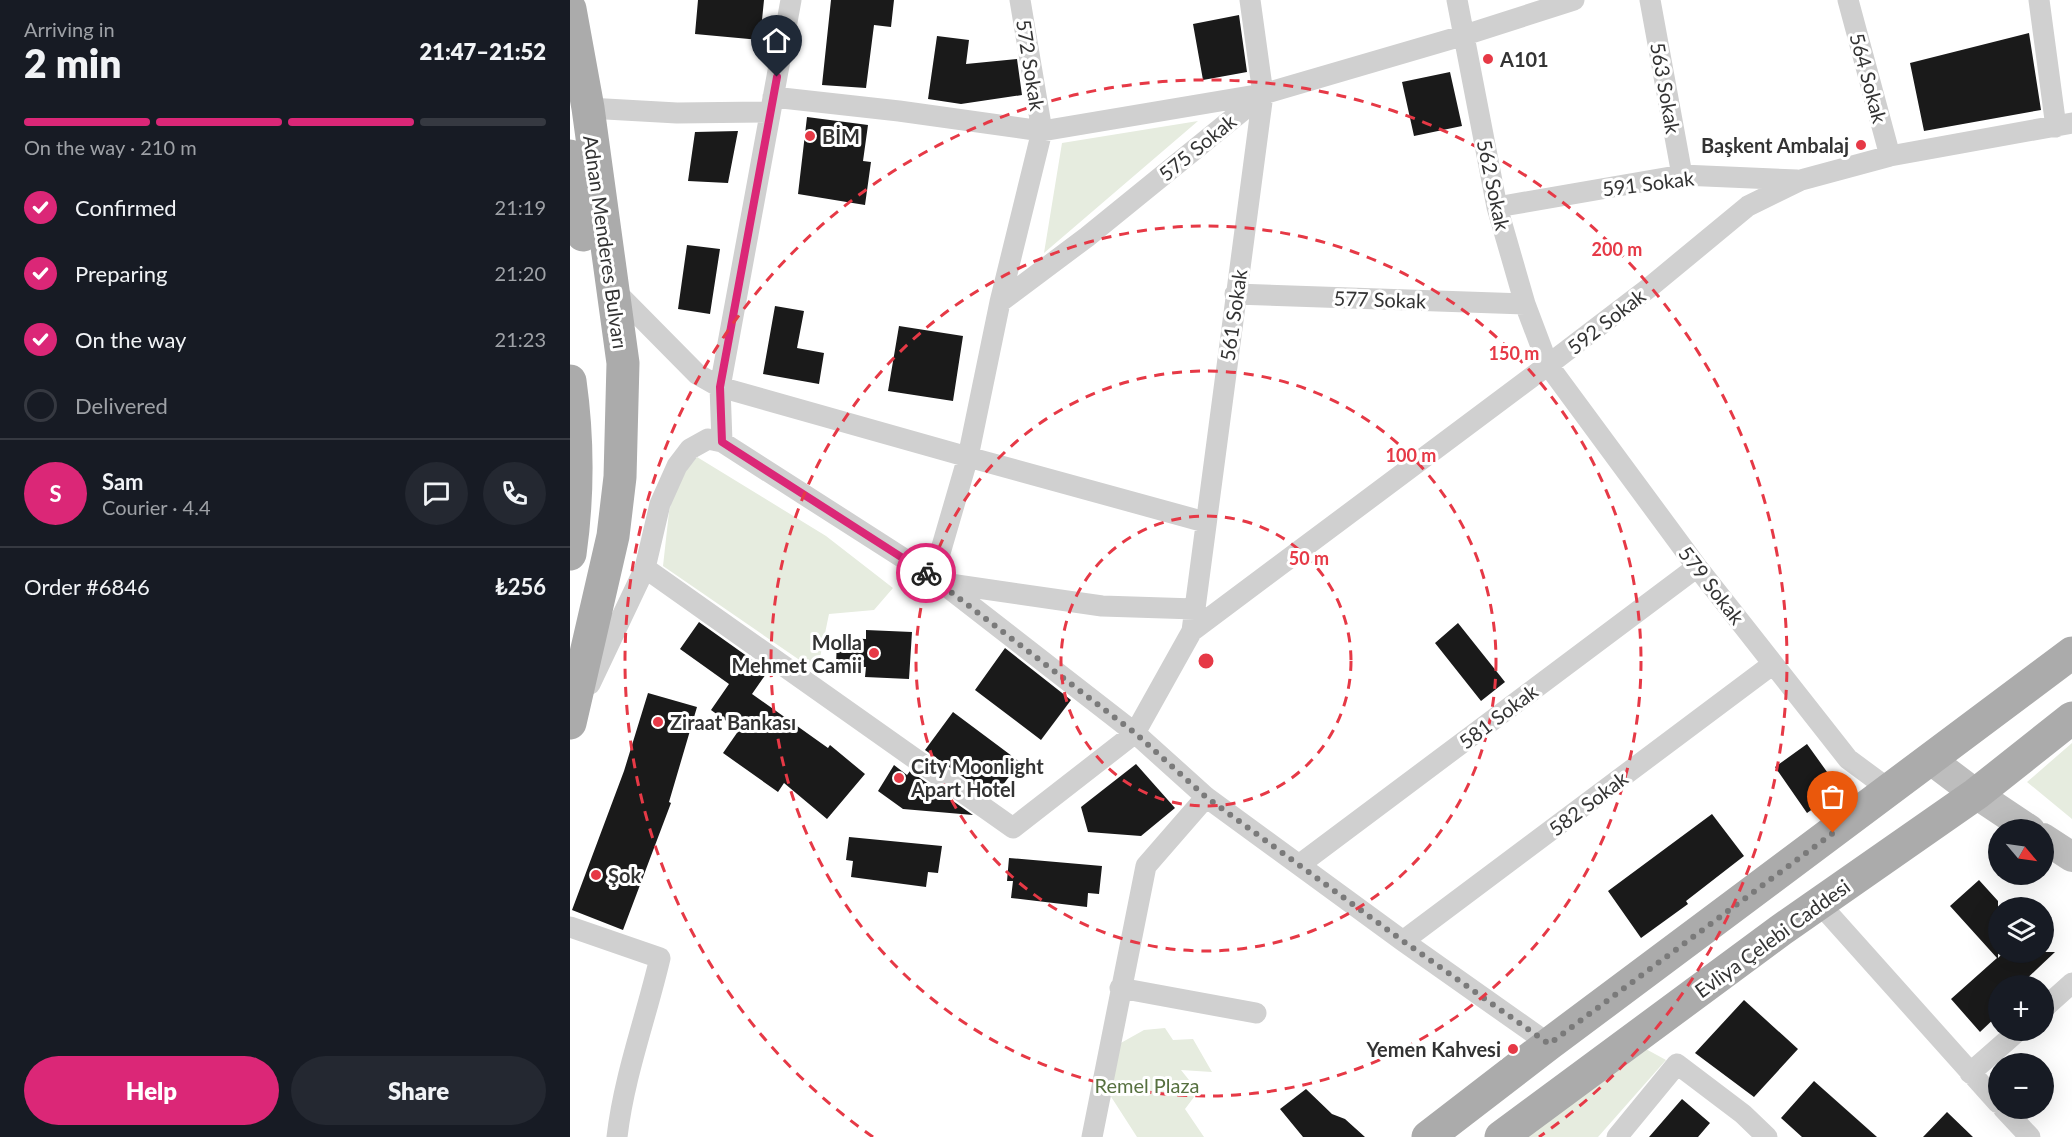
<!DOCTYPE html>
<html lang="en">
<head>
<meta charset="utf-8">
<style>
	:root { --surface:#171b24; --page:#242831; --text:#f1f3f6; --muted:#9ea1a6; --line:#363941; --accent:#db2777 }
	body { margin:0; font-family:Lato,sans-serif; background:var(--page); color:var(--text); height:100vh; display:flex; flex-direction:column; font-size:22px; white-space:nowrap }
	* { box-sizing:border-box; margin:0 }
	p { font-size:20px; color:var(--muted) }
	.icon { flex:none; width:33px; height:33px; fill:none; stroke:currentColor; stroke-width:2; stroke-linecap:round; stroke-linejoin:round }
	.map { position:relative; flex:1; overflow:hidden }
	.sheet { display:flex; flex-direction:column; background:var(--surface); width:570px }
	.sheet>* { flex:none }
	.needle { width:39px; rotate:119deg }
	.controls { position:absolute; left:1418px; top:819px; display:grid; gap:12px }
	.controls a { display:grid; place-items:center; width:66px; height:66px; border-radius:50%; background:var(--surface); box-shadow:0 6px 24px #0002; font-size:30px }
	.pin { position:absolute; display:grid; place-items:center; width:51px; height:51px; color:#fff; margin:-62px -26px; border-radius:50% 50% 50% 0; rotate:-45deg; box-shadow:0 0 6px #0007 }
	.pin .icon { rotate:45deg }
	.courier { position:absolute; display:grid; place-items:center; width:60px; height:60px; margin:-30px; border:4px solid #db2777; border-radius:50%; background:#fff; color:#222; box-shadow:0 2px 8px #0007 }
	.headline em { font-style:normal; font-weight:800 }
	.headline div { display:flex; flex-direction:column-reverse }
	.headline { display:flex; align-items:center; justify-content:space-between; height:102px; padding:0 24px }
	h1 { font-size:39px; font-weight:800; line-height:45px }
	.bar { display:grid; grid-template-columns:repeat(4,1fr); gap:9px 6px; align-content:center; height:72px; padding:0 24px }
	.bar i { height:8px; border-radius:4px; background:var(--line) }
	.bar .active { background:var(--accent) }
	.bar p { grid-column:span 4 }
	.line { display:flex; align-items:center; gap:15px; padding:0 24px; border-top:2px solid var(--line) }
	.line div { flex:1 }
	.round { display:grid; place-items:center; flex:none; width:63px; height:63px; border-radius:32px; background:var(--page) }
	ol { padding:0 24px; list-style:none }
	li { display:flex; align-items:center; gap:18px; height:66px }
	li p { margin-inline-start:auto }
	li .icon { padding:6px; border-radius:50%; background:var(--accent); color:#fff; stroke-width:4 }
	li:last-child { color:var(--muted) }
	li i { width:33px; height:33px; border:3px solid var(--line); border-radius:50% }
	.button { display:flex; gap:12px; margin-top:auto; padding:12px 24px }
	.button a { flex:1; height:69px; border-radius:36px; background:var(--accent); color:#fff; font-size:24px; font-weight:800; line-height:69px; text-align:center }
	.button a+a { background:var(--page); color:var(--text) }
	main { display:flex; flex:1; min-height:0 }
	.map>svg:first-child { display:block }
	.green { fill:#e6ecdf }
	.building { fill:#1a1a1a }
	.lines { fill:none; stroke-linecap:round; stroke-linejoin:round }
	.street { stroke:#d0d0d0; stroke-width:21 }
	.secondary { stroke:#bdbdbd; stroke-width:30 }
	.primary { stroke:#ababab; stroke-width:33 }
	.done { stroke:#7a7a7a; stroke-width:6; stroke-dasharray:0 10.8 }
	.route { stroke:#db2777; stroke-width:8 }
	.ring { fill:none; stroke:#e63946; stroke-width:3; stroke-dasharray:10 8 }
	.poi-dot { fill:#e63946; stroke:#fff; stroke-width:2 }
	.labels { text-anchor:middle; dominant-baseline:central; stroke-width:6; stroke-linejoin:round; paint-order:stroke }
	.poi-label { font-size:20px; font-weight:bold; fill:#333; stroke:#fff; text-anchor:start }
	.street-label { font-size:20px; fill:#333; stroke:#fff }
	.park-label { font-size:20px; fill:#56703f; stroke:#fff }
	.centre { fill:#e63946; stroke:#fff; stroke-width:3 }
	.ring-label { font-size:18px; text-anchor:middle; font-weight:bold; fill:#e63946; stroke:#fff; stroke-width:6; stroke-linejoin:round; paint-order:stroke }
</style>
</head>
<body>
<main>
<section class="sheet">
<div class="headline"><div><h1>2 min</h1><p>Arriving in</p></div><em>21:47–21:52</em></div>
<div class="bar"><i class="active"></i><i class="active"></i><i class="active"></i><i></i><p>On the way · 210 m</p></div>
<ol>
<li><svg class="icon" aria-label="check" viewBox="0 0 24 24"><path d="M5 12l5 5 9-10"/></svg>Confirmed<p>21:19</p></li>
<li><svg class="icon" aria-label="check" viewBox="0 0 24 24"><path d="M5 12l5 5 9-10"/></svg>Preparing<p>21:20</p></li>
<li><svg class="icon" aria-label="check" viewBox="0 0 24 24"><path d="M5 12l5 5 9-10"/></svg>On the way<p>21:23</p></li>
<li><i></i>Delivered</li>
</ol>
<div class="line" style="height:108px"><b class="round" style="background:var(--accent);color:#fff">S</b><div><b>Sam</b><p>Courier · 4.4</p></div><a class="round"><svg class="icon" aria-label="chat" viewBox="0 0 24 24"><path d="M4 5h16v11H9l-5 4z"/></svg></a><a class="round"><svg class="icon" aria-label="phone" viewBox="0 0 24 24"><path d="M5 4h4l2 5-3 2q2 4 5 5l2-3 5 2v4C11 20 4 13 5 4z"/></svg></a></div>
<div class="line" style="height:78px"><div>Order #6846</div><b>₺256</b></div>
<div class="button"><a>Help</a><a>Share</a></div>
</section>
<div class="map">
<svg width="1502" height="1137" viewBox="0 0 1502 1137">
	<rect width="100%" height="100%" fill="#fff"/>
	<path class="green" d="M628,121L474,253L492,143Z
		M127,457L256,536L323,588L304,610L259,614L247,672L93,566L99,512L106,483Z
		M1502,743V819L1457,782Z
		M595,1028L603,1040L623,1039L642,1072L611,1070L619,1080L615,1086L624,1097L615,1109L634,1137H567L538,1092L549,1044L574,1030Z
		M1074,1048L1096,1060L1028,1137H957Z"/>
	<path class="building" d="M128,0H194L190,40L125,34Z
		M261,0H324L321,27L304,25L296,88L252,85Z
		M669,15L677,72L633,80L623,24Z
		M1459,33L1471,110L1354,131L1340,63Z
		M367,36L399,40L396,64L447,59L452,95L391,104L358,99Z
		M880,72L892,126L844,136L832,82Z
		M237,117L298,125L293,161L301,162L295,205L228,194Z
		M168,131L158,183L118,181L125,132Z
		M117,245L150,249L140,314L108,309Z
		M205,306L234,311L227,348L254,353L249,384L193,374Z
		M329,326L393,336L383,401L318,391Z
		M129,622L198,671L182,694L258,748L260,745L295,774L257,819L214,783L208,792L153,753L169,730L141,710L159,684L110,649Z
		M888,623L935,682L911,701L865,643Z
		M296,630L342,632L339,679L295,677L296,667L266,666L267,638L296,639Z
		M435,648L501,700L471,740L405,690Z
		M78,693L127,707L99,802L101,803L53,930L2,910L54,771Z
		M383,712L450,762L423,798L355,750Z
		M1237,744L1270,790L1237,813L1205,767Z
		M566,764L605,808L571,836L518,832L511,807Z
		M324,765L337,775L340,771L403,815L333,809L308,791Z
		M1142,814L1174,856L1116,901L1118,904L1071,938L1038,891Z
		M279,837L372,846L368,873L358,872L356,887L281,877L283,861L276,860Z
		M439,858L532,866L529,894L518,893L517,907L441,898L443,881H437Z
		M1409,880L1428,901V958L1434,952H1485L1449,986H1428V1015L1410,1032L1381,999L1427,958L1380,906Z
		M1174,1000L1228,1049L1184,1097L1125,1053Z
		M1244,1081L1307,1137H1232L1211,1118Z
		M736,1089L762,1114L775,1119L795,1137H733L710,1109Z
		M1112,1099L1140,1123L1128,1137H1079Z
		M1377,1112L1403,1137H1353Z"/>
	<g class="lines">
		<path class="street" d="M450,0L472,131L692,94
			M887,0L927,207L955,304L978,365L1127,567L1278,759L1320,790
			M1080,0L1112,175
			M1278,0L1320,156
			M1469,0L1486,127
			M203,97L329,111L472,131L430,302
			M18,108L107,113L200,112
			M927,207L1112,175L1227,180
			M43,289L127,374L150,387L398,457L635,522
			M665,294L955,304
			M152,442L150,387L221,0
			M75,568L443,828L565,733L622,631L978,365L1080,287L1178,206L1231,180L1320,156L1502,123
			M363,577L398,457L430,302L517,237L693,94L895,35L1004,0
			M373,583L532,606L625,609
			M622,631L693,94L680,0
			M20,684L75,568L90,504L107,466L120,449L138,439L152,442L372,583L565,733L636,797L833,941L979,1044
			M729,865L1127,567
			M1249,903L1428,1103
			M0,927L90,958C76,1018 54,1076 47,1137
			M833,941L1203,664
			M550,988L686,1013
			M1473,1009L1502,983
			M1400,1073L1449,1030
			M1433,1108L1460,1137
			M522,1137L576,866L636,797
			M1047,1137L1107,1064L1173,1114L1197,1137"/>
		<path class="secondary" d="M1361,760L1406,794L1460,830
			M1473,838L1502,857"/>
		<path class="primary" d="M0,9L18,108L53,363L50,477L43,536L0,723
			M0,156L13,235
			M0,381C8,438 8,497 0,554
			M858,1137L979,1044L1502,653
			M931,1137L1211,930L1406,794L1502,718"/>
	</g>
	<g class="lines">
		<path class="done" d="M356,573L565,733L636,797L833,941L979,1044L1263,833"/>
		<path class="route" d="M207,77L150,387L152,442L356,573"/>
	</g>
	<g class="ring">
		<circle cx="636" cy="661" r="145"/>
		<circle cx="636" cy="661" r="290"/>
		<circle cx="636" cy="661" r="435"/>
		<path d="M303 1137A581 581 0 1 1 969 1137"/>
	</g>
	<g class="poi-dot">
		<circle cx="918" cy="59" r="6"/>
		<circle cx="240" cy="136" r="6"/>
		<circle cx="1291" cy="145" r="6"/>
		<circle cx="304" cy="653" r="6"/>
		<circle cx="88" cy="722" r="6"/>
		<circle cx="329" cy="778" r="6"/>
		<circle cx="26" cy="875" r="6"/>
		<circle cx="943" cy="1049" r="6"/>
	</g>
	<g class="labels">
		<g class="poi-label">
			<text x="930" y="59">A101</text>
			<text x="252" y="136">BİM</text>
			<text x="1279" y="145" text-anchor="end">Başkent Ambalaj</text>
			<text x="292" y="642" text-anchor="end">Molla<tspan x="292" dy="23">Mehmet Camii</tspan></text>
			<text x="100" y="722">Ziraat Bankası</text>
			<text x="341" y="766">City Moonlight<tspan x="341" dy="23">Apart Hotel</tspan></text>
			<text x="38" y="875">Şok</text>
			<text x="931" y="1049" text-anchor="end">Yemen Kahvesi</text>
		</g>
		<g class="street-label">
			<text transform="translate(461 65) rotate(81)">572 Sokak</text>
			<text transform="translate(1299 78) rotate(75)">564 Sokak</text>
			<text transform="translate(1096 88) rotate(80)">563 Sokak</text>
			<text transform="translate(627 147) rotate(-39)">575 Sokak</text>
			<text transform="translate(1078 183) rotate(-7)">591 Sokak</text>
			<text transform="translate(924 185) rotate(78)">562 Sokak</text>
			<text transform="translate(36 242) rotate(82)">Adnan Menderes Bulvarı</text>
			<text transform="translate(810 299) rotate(2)">577 Sokak</text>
			<text transform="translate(663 315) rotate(-82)">561 Sokak</text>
			<text transform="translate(1036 321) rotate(-38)">592 Sokak</text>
			<text transform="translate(1142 585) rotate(52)">579 Sokak</text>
			<text transform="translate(928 716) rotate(-37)">581 Sokak</text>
			<text transform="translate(1018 803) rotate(-37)">582 Sokak</text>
			<text transform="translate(1202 938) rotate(-36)">Evliya Çelebi Caddesi</text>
		</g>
		<g class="park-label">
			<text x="577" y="1085">Remel Plaza</text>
		</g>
	</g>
	<circle cx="636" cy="661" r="9" class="centre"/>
	<g class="ring-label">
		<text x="1047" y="256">200 m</text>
		<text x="944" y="360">150 m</text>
		<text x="841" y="462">100 m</text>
		<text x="739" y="565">50 m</text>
	</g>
</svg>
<div class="controls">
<a><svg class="needle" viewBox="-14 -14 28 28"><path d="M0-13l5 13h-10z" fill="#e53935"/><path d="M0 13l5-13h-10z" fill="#9ea1a6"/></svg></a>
<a><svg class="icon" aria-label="layers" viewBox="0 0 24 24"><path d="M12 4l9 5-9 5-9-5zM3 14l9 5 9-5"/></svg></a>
<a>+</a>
<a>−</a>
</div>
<div class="pin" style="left:1263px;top:833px;background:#ea580c"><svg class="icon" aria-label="bag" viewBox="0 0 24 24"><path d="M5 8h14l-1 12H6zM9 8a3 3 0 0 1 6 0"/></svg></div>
<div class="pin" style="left:207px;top:77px;background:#1f2937"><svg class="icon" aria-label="home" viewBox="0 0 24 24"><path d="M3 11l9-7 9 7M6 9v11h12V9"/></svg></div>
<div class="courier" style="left:356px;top:573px"><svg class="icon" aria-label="bike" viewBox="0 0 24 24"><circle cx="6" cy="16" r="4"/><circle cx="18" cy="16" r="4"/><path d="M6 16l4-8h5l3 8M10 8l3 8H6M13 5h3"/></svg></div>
</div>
</main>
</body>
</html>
